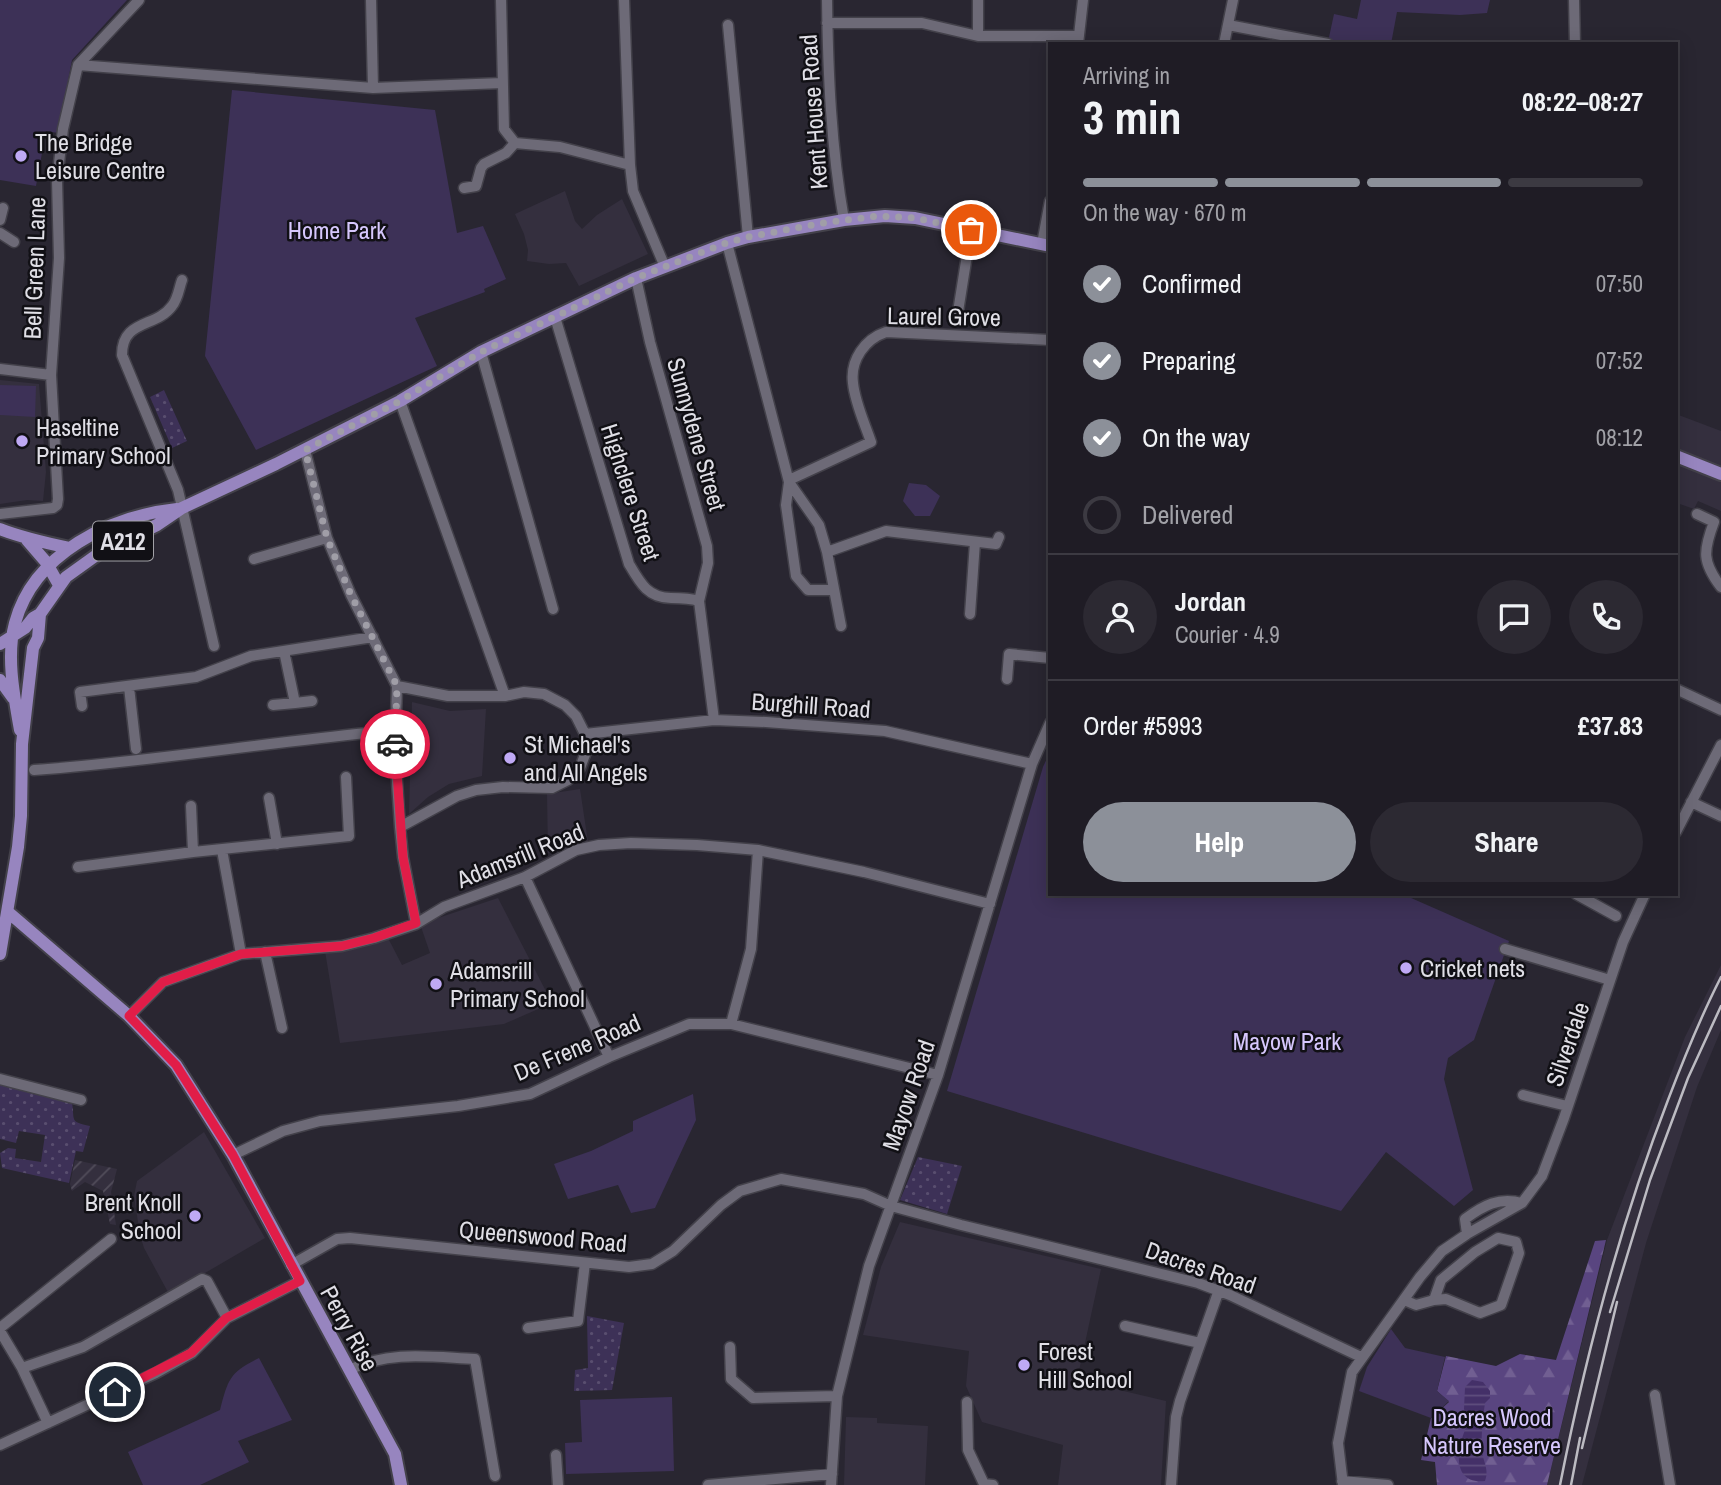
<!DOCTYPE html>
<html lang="en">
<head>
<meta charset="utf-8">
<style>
	:root { --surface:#1f1c25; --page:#2c2932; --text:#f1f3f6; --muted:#a1a1a7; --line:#3c3a42; --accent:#8c9099 }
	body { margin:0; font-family:"Archivo Narrow",sans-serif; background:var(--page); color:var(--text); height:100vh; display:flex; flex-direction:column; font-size:26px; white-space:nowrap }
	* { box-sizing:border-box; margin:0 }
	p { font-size:23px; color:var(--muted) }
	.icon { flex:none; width:38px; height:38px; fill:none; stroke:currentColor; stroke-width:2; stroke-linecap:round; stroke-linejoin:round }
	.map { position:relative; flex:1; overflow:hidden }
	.drawer { position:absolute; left:1048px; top:42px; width:630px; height:854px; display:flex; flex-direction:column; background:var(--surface); border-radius:0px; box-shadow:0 4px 18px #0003,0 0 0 2px var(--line) }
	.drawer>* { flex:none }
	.pin { position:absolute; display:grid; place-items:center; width:60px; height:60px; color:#fff; margin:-30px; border:4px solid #fff; border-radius:50%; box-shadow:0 2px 7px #0007 }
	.courier { position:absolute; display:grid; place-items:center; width:70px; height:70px; margin:-35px; border:5px solid #e11d48; border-radius:50%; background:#fff; color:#222; box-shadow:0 2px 9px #0007 }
	.summary em { font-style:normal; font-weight:800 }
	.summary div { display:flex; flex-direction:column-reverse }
	.summary { display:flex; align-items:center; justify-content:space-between; height:119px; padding:0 35px }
	h1 { font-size:46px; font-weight:800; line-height:52px }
	.bar { display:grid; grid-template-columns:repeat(4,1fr); gap:10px 7px; align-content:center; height:84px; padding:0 35px }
	.bar i { height:9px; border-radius:5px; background:var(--line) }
	.bar .current { background:var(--accent) }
	.bar p { grid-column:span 4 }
	.line { display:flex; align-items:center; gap:18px; padding:0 35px; border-top:2px solid var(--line) }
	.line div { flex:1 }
	.round { display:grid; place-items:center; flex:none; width:74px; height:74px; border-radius:37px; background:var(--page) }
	ol { padding:0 35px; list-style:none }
	li { display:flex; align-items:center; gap:21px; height:77px }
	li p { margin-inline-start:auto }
	li .icon { padding:7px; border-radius:50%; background:var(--accent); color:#fff; stroke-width:4 }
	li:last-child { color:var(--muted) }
	li i { width:38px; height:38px; border:4px solid var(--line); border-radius:50% }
	.primary-button { display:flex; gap:14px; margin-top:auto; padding:14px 35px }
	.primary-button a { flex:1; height:80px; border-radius:42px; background:var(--accent); color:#fff; font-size:28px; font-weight:800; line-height:80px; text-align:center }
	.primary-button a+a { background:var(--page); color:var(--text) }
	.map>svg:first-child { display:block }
	.built { fill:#342f3e }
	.industrial { fill:url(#industrial-furrows) }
	.grass { fill:url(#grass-dots) }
	.forest { fill:url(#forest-firs) }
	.green { fill:#3d3157 }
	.water { fill:url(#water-rules) }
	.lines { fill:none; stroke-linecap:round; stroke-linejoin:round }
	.minor-casing { stroke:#43414a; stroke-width:13 }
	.major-casing { stroke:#43414a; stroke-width:16 }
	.minor { stroke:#6d6a77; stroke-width:10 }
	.major { stroke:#9785bf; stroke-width:12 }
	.rail { stroke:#bcbbc2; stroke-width:2.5 }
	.done { stroke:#a09ea7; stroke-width:7; stroke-dasharray:0 12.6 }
	.route { stroke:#e11d48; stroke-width:9 }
	.poi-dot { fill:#bfa9f4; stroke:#111015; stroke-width:2.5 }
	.labels { text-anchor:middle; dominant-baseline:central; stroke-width:5; stroke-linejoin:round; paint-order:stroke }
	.shield { fill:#111015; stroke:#a2a1a7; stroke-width:2 }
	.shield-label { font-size:23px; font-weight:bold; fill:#e0dfe6 }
	.street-label { font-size:24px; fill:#e0dfe6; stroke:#111015 }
	.poi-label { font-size:24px; fill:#e0dfe6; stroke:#111015; text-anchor:start }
	.park-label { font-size:24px; fill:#d6c7fd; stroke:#111015 }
</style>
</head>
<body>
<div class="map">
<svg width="1721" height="1485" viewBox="0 0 1721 1485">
	<defs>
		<pattern id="industrial-furrows" width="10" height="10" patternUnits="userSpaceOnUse" patternTransform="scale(1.75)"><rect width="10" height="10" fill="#342f3e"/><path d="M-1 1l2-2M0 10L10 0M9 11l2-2" fill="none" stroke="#514d5a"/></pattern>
		<pattern id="grass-dots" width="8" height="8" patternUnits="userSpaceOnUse" patternTransform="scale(1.75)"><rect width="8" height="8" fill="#3d3157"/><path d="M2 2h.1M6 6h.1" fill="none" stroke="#594e6f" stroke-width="1.8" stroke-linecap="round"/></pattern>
		<pattern id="forest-firs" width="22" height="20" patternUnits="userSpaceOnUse" patternTransform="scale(1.75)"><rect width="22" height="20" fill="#594580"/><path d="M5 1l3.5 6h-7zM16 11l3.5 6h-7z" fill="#715f92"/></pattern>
		<pattern id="water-rules" width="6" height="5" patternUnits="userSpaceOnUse" patternTransform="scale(1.75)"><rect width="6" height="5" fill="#443068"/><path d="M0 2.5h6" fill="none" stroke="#5f4e7e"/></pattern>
	</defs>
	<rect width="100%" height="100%" fill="#292631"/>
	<path class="built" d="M565,191L575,221L582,229L597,215L622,199L648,254L579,286L566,263L549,264L527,261L528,250L524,234L515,214Z
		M0,380L39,384L46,472L43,501L27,500L0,504Z
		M1676,414L1721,431V511L1698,501L1694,509L1677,503Z
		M412,702L450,711L486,709L482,776L449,784L428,797L409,814Z
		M580,789L588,842L548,853L547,794Z
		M498,898L552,1003L504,1024L340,1043L325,951L366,945L388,938L402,965L430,953L420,924Z
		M1721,965V1030L1697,1087L1646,1243L1582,1485H1547L1607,1240L1685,1037Z
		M204,1132L265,1238L169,1294L144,1248L140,1235L134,1196L137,1181Z
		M900,1222L1101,1269L1077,1380L1166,1401L1161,1485H1058L1063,1445L982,1422L966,1386L969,1351L863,1335L881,1267Z
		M846,1417L877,1418V1423L928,1426L925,1485H844Z"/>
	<path class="industrial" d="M75,1160L117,1169L111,1192L116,1225L110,1224L103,1191L85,1182L72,1191L70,1184Z"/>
	<path class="grass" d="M164,390L187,441L172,448L150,397Z
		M0,1085L72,1103C75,1120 69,1122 90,1126L83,1152L76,1151L69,1183L2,1168L0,1153L8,1148L16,1149L15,1158L41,1162L45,1135L19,1131L16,1143L0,1139Z
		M918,1157L962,1166L947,1214L900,1200Z
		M587,1316L624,1323L612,1390L574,1391L575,1370L588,1368Z"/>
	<path class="forest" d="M1606,1240L1547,1485H1437L1435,1462L1421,1460L1431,1418L1449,1402L1437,1391L1446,1356L1496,1366L1520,1354L1556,1360L1595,1241Z"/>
	<path class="green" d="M0,0H127L72,60L58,133L46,131L36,186L0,180Z
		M1361,0H1490L1487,13L1460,15L1397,12L1391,44L1328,42L1334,14L1357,19Z
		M232,90L435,110L457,233L483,226L506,279L484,289L485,292L415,318L437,366L256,450L205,356Z
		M0,385L36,386L35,417L0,415Z
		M909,483L926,485L940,496L930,516H915L903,501Z
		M1050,752V894H1402L1509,941L1474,1040L1448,1058L1444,1079L1473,1190L1454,1206L1386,1152L1341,1211L947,1091L1043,767Z
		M693,1094L696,1120L655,1208L631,1213L618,1185L568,1199L554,1164L591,1151L633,1131V1121Z
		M1391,1329L1405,1348L1445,1357L1437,1391L1449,1401L1431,1418L1359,1391L1367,1367Z
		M259,1358L292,1420L238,1441L249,1462L200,1485H143L128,1452L220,1410C228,1379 230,1372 259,1358Z
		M672,1397L674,1471L566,1474L565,1443L582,1442L580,1400Z"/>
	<path class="water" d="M1472,1380L1483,1382L1490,1391V1398L1485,1403C1483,1417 1481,1434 1482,1448C1482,1461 1490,1469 1485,1481C1448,1485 1458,1441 1469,1422L1464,1409L1465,1387Z"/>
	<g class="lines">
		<defs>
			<path id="minor" d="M371,0L373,88
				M501,0L504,129L515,143L560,147L630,165L624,0
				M827,0C828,74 831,147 844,220
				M1574,0L1575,44
				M827,23H922L978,36H1079
				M728,25L748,237
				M1228,25L1328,44
				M978,36V0
				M1078,44L1083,0
				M1224,44L1233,0
				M78,65L373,88L502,83
				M630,165L633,191L665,267
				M464,188L476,186L481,168L484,164L506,153L515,143
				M0,220L3,208
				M0,233L14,242
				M727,243L789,482
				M1042,244L1050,201
				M636,278L650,342L707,546L708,563L699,601
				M182,280C179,288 178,299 172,306C156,328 122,319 122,355L178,490L214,646
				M555,317L629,564C640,583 648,598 671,598C682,598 689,598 699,601L714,720
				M957,318L971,230
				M481,352L553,609
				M0,369L51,375
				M400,401L505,696
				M305,450L327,538L351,595L397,686L395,752L400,827L403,857L416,924
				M789,480L871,442C865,424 855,403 853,383C850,360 865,339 886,332L1050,340
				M0,514L53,508L57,505L58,499L51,375L59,258L57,180L63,129L78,65L139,0
				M1697,514L1714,522C1703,551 1702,562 1721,587
				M827,552L886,531L996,544L999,537
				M254,559L327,538
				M833,590H808L796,576L786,505L789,482L819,525L827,552L841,626
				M970,614L975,542
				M1007,679L1009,654L1050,658
				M397,686L448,696H505L524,692L544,694L565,705L576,716L585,734L586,752L580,768L568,780L552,788L503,787L476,790L457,796L400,827
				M129,687L136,749
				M1676,689L1721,710
				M295,703L312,701
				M273,705L295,703L284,651
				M82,706L80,692L196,677L251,656L373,637
				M585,734L714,720L766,722L885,731L1032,764
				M34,770C146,762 256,744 367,733
				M269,798L277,844
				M1691,802L1721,816
				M191,806L193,852
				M1676,832L1721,745
				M222,850L241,954
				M78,867L193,852L349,836L346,777
				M525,877L609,1057
				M1576,894L1616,916
				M1505,949L1610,980
				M265,952L282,1028
				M129,1016L163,982L241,954L342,946L374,938L416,924L444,907L525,877L576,850L599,845L631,843L697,845L758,850L864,872L990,904
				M731,1024L751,949L758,850
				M0,1079L81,1100
				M1523,1095L1567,1106
				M233,1155L283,1131L320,1121L458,1106L530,1094L609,1057L689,1024H731L938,1075
				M1467,1234L1465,1219C1484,1205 1499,1197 1522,1203
				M291,1265L337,1239L350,1238L629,1267L652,1264L673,1251L721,1205L740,1191L781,1179L864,1194L891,1206L961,1225L1198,1283L1230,1295L1361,1357
				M1404,1300L1416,1305L1434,1300L1441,1280L1475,1252L1498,1238L1516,1242L1519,1253L1501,1305L1480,1313L1446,1299L1434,1300
				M1125,1326L1200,1343
				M0,1328L111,1239
				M528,1328L578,1321L585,1263
				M0,1331L22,1368L48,1423
				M730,1347L731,1379L753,1398L837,1396
				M22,1368L83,1347L202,1279L207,1281L227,1318
				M349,1370C390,1350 431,1357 475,1359L495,1476
				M1655,1395L1670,1485
				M967,1402L968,1450L984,1484L993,1485
				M0,1445L156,1373L192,1353L227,1318L300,1281
				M556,1455L558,1485
				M1342,1481L1388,1485
				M708,1485L832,1474
				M831,1485L837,1396L869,1266L938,1075L1032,764L1050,723
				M1171,1485L1176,1417L1180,1401L1219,1290
				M1343,1485L1338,1443L1352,1372L1420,1277L1442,1251L1467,1234L1522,1203L1542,1176L1564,1118L1623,942L1645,894"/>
			<path id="major" d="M1676,456L1721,474
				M0,529C23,538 46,543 70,548
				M27,540L46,562L59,585
				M0,644L25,628L33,618L40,614L66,577L98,554L157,525L182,508L276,464L400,401L481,352L636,278L727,243L748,237L844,220L885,216L915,218L1050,246
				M0,680L13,698
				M20,730C14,696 6,656 15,623C34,553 111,516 177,509
				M8,912L129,1016L176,1065L233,1155L395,1454L401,1485
				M0,954L18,847L21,816L22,744L33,648L38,638L40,614"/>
		</defs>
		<use href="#minor" class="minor-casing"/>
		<use href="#major" class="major-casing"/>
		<use href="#minor" class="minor"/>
		<use href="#major" class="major"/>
		<path class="rail" d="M1610,1312L1650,1180L1688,1078L1721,1006
			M1582,1448L1617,1302
			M1560,1485C1586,1354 1620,1224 1668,1100C1684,1058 1701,1016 1721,977
			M1571,1485L1580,1438"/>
	</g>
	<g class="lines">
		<path class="done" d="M395,744L397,686L351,595L327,538L305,450L400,401L481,352L636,278L726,243L748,237L823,223L878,216L915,218L971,230"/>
		<path class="route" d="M115,1392L191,1353L226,1318L300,1281L233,1155L176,1065L129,1016L163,982L241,954L342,946L374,938L416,923L403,857L395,744"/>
	</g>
	<g class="poi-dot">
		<circle cx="21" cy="156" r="7"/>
		<circle cx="22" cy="441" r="7"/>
		<circle cx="510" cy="758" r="7"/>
		<circle cx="1406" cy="968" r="7"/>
		<circle cx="436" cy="984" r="7"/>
		<circle cx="195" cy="1216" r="7"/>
		<circle cx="1024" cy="1365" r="7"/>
	</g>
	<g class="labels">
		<rect class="shield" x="93" y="521.5" width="60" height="39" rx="5"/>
		<g class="shield-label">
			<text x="123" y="541">A212</text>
		</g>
		<g class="street-label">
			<text transform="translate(813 112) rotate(-94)">Kent House Road</text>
			<text transform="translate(34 268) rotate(-88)">Bell Green Lane</text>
			<text transform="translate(944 316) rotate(1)">Laurel Grove</text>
			<text transform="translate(697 434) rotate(74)">Sunnydene Street</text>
			<text transform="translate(631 492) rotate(72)">Highclere Street</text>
			<text transform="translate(811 705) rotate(4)">Burghill Road</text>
			<text transform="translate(520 855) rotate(-22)">Adamsrill Road</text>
			<text transform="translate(1567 1044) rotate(-71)">Silverdale</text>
			<text transform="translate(577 1047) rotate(-23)">De Frene Road</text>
			<text transform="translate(908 1095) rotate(-71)">Mayow Road</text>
			<text transform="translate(543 1236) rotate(5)">Queenswood Road</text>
			<text transform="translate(1201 1267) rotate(19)">Dacres Road</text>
			<text transform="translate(350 1328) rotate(61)">Perry Rise</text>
		</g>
		<g class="poi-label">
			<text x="35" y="142">The Bridge<tspan x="35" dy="28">Leisure Centre</tspan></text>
			<text x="36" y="427">Haseltine<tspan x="36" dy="28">Primary School</tspan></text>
			<text x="524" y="744">St Michael's<tspan x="524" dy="28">and All Angels</tspan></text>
			<text x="1420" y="968">Cricket nets</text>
			<text x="450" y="970">Adamsrill<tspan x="450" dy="28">Primary School</tspan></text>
			<text x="181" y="1202" text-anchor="end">Brent Knoll<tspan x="181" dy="28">School</tspan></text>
			<text x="1038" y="1351">Forest<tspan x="1038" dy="28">Hill School</tspan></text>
		</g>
		<g class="park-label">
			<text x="337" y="230">Home Park</text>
			<text x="1287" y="1041">Mayow Park</text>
			<text x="1492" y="1417">Dacres Wood<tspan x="1492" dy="28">Nature Reserve</tspan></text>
		</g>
	</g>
</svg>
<div class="pin" style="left:971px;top:230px;background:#ea580c"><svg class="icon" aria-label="bag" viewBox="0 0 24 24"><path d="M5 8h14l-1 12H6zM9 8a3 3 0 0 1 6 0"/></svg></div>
<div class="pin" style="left:115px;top:1392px;background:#1f2937"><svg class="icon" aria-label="home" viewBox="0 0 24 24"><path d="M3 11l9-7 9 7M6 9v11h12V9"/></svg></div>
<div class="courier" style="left:395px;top:744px"><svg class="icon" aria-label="car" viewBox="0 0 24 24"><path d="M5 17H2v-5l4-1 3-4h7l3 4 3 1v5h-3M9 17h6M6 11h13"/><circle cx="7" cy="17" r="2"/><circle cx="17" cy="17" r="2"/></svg></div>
<section class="drawer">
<div class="summary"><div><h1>3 min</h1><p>Arriving in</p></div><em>08:22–08:27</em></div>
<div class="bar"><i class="current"></i><i class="current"></i><i class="current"></i><i></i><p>On the way · 670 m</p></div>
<ol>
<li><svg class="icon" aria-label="check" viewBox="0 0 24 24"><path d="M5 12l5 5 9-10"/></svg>Confirmed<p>07:50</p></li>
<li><svg class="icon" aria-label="check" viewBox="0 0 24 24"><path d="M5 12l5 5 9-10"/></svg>Preparing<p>07:52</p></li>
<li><svg class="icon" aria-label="check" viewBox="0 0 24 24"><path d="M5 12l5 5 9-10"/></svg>On the way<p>08:12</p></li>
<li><i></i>Delivered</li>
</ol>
<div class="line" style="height:126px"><a class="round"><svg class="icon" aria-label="person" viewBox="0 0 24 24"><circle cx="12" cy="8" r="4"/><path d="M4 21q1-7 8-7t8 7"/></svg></a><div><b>Jordan</b><p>Courier · 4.9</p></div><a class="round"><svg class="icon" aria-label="chat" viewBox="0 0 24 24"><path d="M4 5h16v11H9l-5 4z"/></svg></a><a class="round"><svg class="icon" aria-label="phone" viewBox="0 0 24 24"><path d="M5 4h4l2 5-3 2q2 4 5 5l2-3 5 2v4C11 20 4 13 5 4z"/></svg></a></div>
<div class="line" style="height:91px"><div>Order #5993</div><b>£37.83</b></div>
<div class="primary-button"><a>Help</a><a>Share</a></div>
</section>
</div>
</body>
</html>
